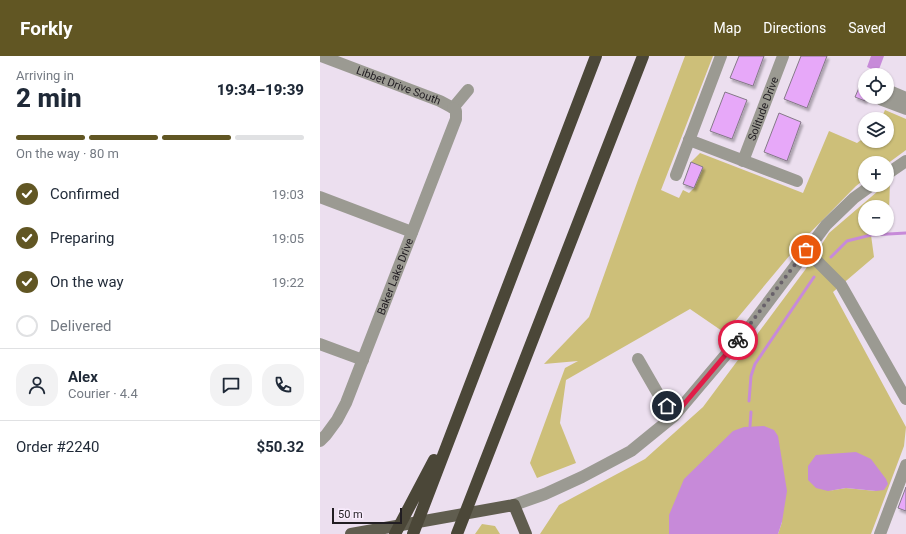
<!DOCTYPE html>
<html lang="en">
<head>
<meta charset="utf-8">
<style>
	:root { --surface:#fff; --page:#f2f2f3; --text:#1f2937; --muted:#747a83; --line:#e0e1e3; --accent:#615623 }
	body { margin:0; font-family:Roboto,sans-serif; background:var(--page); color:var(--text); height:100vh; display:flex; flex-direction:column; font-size:15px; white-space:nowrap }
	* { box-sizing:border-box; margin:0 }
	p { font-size:13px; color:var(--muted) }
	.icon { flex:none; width:22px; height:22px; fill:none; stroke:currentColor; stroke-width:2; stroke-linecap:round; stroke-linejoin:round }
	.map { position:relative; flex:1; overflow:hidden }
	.panel { display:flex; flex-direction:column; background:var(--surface); width:320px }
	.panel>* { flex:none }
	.buttons { position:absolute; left:538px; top:12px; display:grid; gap:8px }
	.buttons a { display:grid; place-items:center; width:36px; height:36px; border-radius:50%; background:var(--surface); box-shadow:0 1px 3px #0004; font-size:20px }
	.scale { position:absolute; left:12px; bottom:10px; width:70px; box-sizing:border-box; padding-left:4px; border:2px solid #211d22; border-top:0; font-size:11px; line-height:14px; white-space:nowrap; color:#211d22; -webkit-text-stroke:3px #f9ecfd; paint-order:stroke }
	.pin { position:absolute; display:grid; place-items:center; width:34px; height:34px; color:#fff; margin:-17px; border:2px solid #fff; border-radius:50%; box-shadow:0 1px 4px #0007 }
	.courier { position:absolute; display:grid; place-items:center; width:40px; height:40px; margin:-20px; border:3px solid #e11d48; border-radius:50%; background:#fff; color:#222; box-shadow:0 1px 5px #0007 }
	.summary em { font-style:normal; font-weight:800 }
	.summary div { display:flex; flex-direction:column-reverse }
	.summary { display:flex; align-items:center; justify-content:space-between; height:68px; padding:0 16px }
	h1 { font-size:26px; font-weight:800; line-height:30px }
	.bar { display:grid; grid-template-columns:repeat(4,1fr); gap:6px 4px; align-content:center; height:48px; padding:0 16px }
	.bar i { height:5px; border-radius:3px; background:var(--line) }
	.bar .active { background:var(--accent) }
	.bar p { grid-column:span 4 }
	.line { display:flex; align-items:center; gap:10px; padding:0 16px; border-top:1px solid var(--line) }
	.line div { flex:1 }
	.round { display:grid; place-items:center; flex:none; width:42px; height:42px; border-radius:16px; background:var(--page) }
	ol { padding:0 16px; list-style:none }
	li { display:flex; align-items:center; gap:12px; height:44px }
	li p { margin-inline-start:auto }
	li .icon { padding:4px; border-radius:50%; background:var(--accent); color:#fff; stroke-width:4 }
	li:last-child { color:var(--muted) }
	li i { width:22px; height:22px; border:2px solid var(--line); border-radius:50% }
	header { display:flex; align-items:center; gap:24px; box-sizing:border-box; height:56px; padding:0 20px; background:var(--accent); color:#fff }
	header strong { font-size:19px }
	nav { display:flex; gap:22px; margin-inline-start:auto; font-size:14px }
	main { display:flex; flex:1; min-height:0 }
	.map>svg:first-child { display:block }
	.green { fill:#cdbf79; fill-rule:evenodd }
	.water { fill:#c78ad9 }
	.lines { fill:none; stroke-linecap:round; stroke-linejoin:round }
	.stream { stroke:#c78ad9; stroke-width:3 }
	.building { fill:#e7a8f9; stroke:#847987; filter:url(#shadow) }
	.minor { stroke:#9b9a92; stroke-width:12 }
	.major { stroke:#605d4f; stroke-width:12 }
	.highway { stroke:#4b4738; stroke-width:12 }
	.done { stroke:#68616a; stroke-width:4; stroke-dasharray:0 7.2 }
	.route { stroke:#e11d48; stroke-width:5 }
	.labels { text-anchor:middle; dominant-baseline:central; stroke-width:3; stroke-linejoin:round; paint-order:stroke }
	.street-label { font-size:11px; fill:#211d22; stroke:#f9ecfd }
</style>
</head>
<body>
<header>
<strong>Forkly</strong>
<nav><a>Map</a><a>Directions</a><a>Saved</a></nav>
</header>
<main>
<section class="panel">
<div class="summary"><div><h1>2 min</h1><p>Arriving in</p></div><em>19:34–19:39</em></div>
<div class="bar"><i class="active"></i><i class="active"></i><i class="active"></i><i></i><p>On the way · 80 m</p></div>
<ol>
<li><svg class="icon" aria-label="check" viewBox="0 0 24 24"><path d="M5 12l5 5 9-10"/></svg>Confirmed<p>19:03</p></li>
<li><svg class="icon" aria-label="check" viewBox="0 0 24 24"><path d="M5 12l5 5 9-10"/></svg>Preparing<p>19:05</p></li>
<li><svg class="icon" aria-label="check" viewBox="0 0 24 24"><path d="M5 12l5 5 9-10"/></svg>On the way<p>19:22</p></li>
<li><i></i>Delivered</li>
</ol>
<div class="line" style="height:72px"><a class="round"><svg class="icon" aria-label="person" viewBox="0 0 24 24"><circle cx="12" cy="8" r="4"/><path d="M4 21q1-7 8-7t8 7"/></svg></a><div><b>Alex</b><p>Courier · 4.4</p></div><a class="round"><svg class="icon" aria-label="chat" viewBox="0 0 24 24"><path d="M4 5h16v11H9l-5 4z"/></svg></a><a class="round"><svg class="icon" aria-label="phone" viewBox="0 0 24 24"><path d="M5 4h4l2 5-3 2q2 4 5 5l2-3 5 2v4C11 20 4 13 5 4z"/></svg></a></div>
<div class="line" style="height:52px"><div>Order #2240</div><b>$50.32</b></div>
</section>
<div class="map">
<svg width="586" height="478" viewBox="0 0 586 478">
	<defs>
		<filter id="shadow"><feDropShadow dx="2" dy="3" stdDeviation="1" flood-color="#0004"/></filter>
	</defs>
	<rect width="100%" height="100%" fill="#ecdfef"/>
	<path class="green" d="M365,0H393L341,134L359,142L363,134L369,137L374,132L382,111L371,106L380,97L483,137L509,75L537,87L545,81V85H567V63H561L565,54L586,63V94L567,108L545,107V123L536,130L480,187L405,277L370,253L246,324L240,367L256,407L217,422L210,407L245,312L258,305L224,308L269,261L318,124Z
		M570,125L569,156L567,158V151H545V173H555L551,179L554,201L513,236L586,371L584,390L551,478H458L462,466L349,459V478H220L239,449L325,403L383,351L485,214L509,177L565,129H567V127ZM566,423L556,435L526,432L508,435Z
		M162,468L175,470L180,478H155Z"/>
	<path class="water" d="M551,0H564L558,16L547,11Z
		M444,370L454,374L458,380L467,435L462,466L458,478H349V459L364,423L413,375L424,371Z
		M536,396L551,403L566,423L568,428L564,434L556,435L526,432L508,435L496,432L488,424V410L496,399Z"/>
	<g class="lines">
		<path class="stream" d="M511,201L527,185L551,179L586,177
			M429,345L431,320L435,308L494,221
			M430,370L431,356"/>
	</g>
	<path class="building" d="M419,0H444L433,30L410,22Z
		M481,0H507L487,52L464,43Z
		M545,18V45L535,41Z
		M405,36L427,44L412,83L390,75Z
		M459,57L481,66L467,105L444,96Z
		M371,106L383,111L374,132L363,128Z
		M586,431V455L578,452Z"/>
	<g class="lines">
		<g class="minor">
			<path id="s1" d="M1,0L120,45L133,52"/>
			<path d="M567,34L586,42"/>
			<path d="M562,44L586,53"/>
			<path d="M133,52L148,34"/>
			<path d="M369,84L477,125"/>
			<path id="s2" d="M423,105L463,0"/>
			<path d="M567,118L586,105"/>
			<path d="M356,119L401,0"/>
			<path d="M0,141L92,176"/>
			<path d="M486,194L521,229L586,343"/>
			<path d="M0,288L43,304"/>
			<path d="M318,303L337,336L354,360"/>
			<path id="s3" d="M0,385L6,379L17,364L26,347L136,63V55L133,52"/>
			<path d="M194,449L225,438L262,421L311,395L354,360L431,269L506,169L534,142L552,129"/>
			<path d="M560,478L586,409"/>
		</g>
		<path class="major" d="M31,478L194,449L206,478"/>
		<path class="highway" d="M75,478L114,404
			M93,478L276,0
			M137,478L323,0"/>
	</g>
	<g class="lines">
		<path class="done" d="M418,284L486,194"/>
		<path class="route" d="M347,350L354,360L418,284"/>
	</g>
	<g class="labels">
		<g class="street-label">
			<text stroke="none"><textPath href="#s1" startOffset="83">Libbet Drive South</textPath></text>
			<text stroke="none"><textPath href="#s2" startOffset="56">Solitude Drive</textPath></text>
			<text stroke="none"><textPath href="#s3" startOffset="182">Baker Lake Drive</textPath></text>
		</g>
	</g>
</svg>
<div class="buttons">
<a><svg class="icon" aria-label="locate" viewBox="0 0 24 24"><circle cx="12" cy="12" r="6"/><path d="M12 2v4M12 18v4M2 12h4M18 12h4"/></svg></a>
<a><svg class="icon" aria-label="layers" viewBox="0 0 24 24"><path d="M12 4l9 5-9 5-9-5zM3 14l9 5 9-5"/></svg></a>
<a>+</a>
<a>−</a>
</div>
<div class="scale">50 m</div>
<div class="pin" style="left:486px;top:194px;background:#ea580c"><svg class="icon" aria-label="bag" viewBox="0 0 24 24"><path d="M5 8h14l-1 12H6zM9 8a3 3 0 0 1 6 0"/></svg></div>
<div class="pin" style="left:347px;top:350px;background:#1f2937"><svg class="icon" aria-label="home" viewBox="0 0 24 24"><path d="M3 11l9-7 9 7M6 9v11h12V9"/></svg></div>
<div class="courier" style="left:418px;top:284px"><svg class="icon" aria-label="bike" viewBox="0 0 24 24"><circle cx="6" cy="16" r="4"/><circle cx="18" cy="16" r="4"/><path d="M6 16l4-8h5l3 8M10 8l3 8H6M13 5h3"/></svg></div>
</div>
</main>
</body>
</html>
